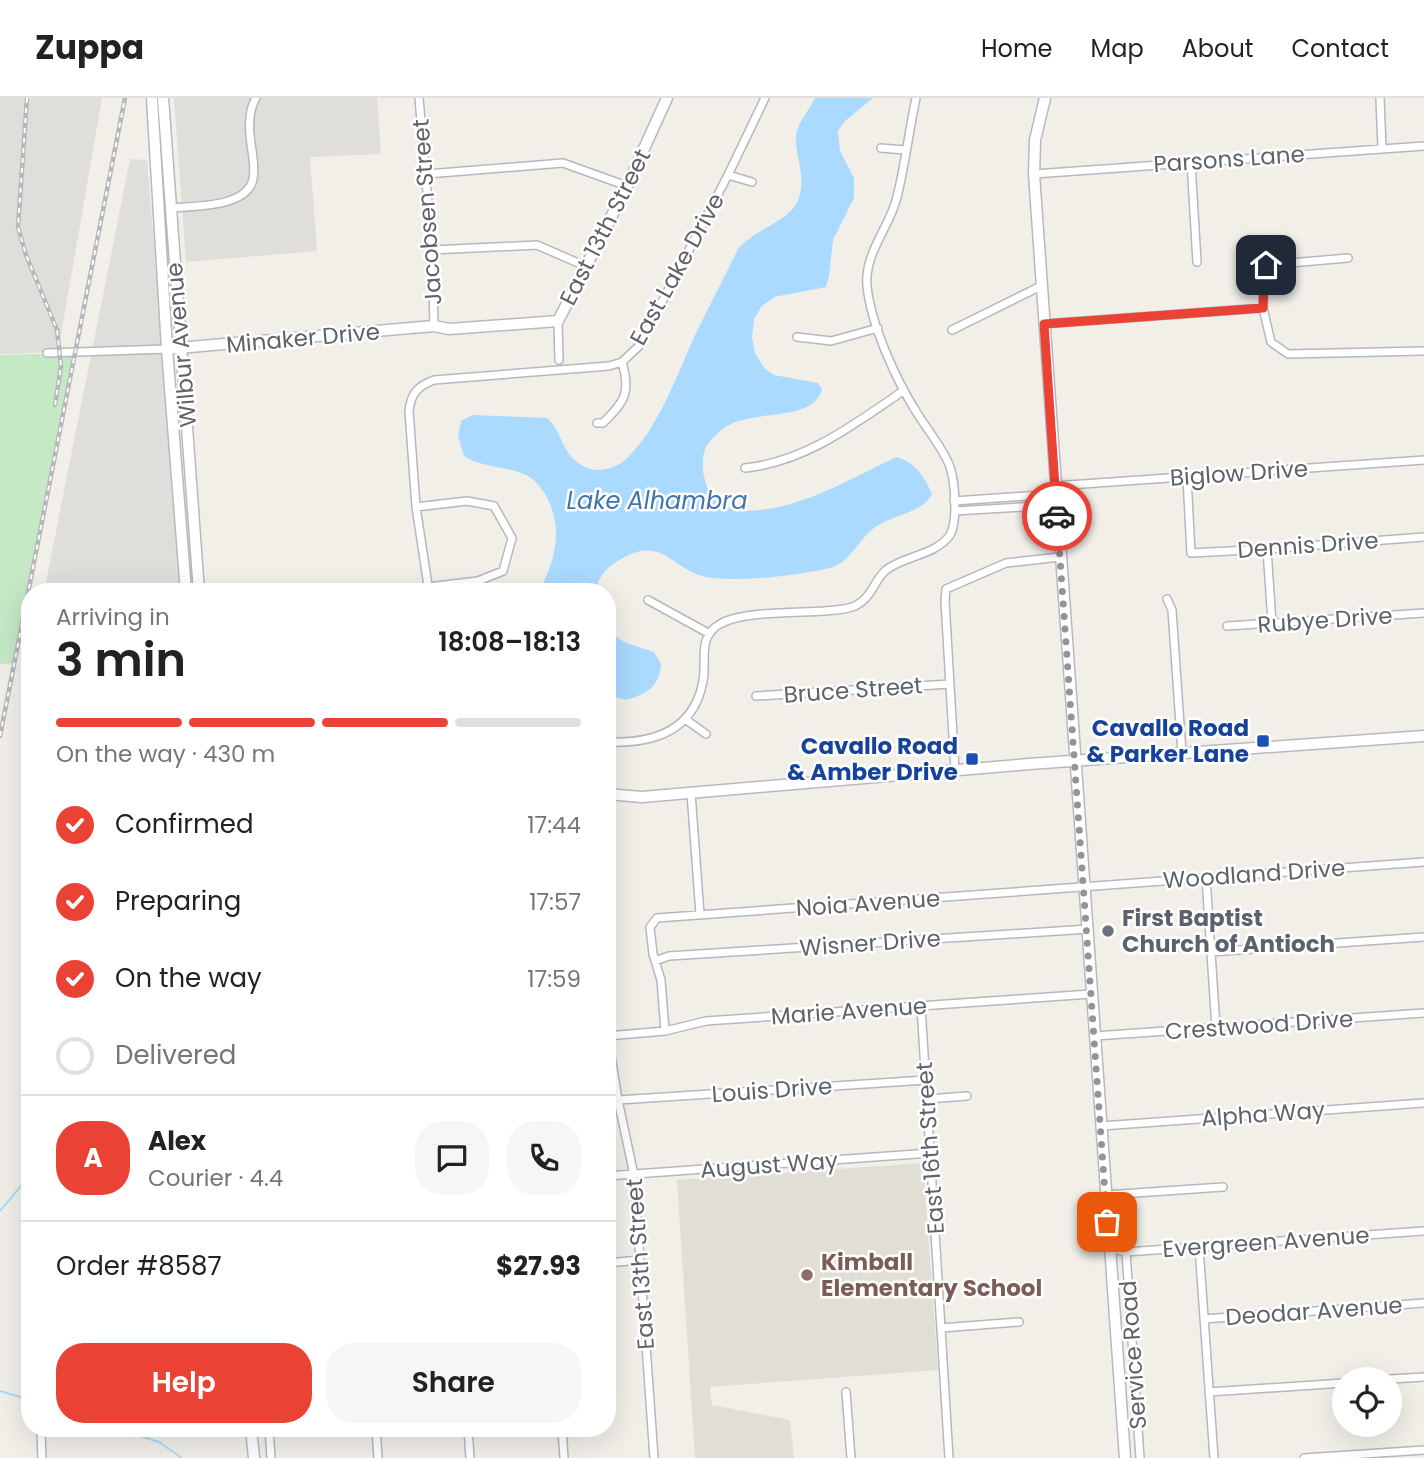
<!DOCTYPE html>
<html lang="en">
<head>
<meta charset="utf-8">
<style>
	:root { --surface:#fff; --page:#f6f6f6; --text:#222; --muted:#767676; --line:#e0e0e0; --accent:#ea4335 }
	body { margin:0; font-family:Poppins,sans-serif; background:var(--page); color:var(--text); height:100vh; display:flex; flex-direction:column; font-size:26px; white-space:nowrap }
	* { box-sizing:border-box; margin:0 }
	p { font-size:23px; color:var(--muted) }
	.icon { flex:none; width:38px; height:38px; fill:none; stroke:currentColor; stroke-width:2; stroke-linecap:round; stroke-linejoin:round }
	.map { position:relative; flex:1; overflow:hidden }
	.sheet { position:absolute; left:21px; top:485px; width:595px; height:854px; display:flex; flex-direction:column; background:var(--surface); border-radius:28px; box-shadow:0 7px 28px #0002 }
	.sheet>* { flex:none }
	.tools { position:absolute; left:1332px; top:1269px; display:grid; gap:14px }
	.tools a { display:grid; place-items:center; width:70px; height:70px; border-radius:50%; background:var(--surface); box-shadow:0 7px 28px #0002; font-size:35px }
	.pin { position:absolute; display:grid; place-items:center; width:60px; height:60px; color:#fff; margin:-30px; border-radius:14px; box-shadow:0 4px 10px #0006 }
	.courier { position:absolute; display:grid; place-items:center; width:70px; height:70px; margin:-35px; border:5px solid #ea4335; border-radius:50%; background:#fff; color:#222; box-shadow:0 2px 9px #0007 }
	.summary em { font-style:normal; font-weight:600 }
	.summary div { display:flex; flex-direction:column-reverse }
	.summary { display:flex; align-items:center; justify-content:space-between; height:119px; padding:0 35px }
	h1 { font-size:46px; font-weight:600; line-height:52px }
	.bar { display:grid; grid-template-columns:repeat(4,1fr); gap:10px 7px; align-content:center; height:84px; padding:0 35px }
	.bar i { height:9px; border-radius:5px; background:var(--line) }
	.bar .active { background:var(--accent) }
	.bar p { grid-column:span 4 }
	.line { display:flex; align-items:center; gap:18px; padding:0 35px; border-top:2px solid var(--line) }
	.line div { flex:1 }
	.round { display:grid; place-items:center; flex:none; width:74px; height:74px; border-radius:28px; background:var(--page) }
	ol { padding:0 35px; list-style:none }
	li { display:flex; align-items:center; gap:21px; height:77px }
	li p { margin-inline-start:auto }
	li .icon { padding:7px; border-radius:50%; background:var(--accent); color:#fff; stroke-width:4 }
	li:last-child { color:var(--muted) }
	li i { width:38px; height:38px; border:4px solid var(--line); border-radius:50% }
	.button { display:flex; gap:14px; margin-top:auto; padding:14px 35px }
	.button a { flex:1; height:80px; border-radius:28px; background:var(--accent); color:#fff; font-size:28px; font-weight:600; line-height:80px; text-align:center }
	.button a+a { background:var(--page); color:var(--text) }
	header { display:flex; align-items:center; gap:42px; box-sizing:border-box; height:98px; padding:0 35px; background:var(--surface); border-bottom:2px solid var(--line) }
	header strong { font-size:33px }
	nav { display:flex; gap:38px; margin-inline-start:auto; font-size:24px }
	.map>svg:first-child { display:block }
	.industrial { fill:#e0deda }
	.education { fill:#e1ded6 }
	.green { fill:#c5e8c5 }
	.water { fill:#aadaff }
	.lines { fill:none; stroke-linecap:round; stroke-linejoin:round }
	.stream { stroke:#aadaff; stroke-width:2 }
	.street-casing { stroke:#b5b8bc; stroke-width:10 }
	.secondary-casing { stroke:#b6babf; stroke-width:13 }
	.street { stroke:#fff; stroke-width:7 }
	.secondary { stroke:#fff; stroke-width:10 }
	.rail-casing { stroke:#b6b7b8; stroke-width:4.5 }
	.rail { stroke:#fff; stroke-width:2; stroke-dasharray:5; stroke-linecap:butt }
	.done { stroke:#929495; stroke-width:7; stroke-dasharray:0 12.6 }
	.route { stroke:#ea4335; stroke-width:9 }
	.transit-dot { fill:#1a4fb4; stroke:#fff; stroke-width:2.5 }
	.worship-dot { fill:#6b7280; stroke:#fff; stroke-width:2.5 }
	.education-dot { fill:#8d6e63; stroke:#fff; stroke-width:2.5 }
	.labels { text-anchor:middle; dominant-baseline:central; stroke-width:5; stroke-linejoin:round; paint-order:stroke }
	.street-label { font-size:23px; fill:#5f6368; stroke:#fff }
	.transit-label { font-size:23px; font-weight:bold; fill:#164399; stroke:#fff; text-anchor:end }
	.worship-label { font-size:23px; font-weight:bold; fill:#5b616d; stroke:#fff; text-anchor:start }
	.education-label { font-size:23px; font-weight:bold; fill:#785e54; stroke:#fff; text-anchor:start }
	.water-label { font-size:24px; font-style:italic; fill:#4174aa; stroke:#fff }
</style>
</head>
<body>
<header>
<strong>Zuppa</strong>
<nav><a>Home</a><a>Map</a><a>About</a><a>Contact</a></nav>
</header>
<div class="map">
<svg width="1424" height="1360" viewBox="0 0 1424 1360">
	<rect width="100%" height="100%" fill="#f1efe8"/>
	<path class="industrial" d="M0,0H102L58,254L0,256Z
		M174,0H377L381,56L310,59L317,153L186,164Z
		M130,61L147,62L182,493L44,494Z"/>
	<path class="education" d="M923,1065L938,1272L710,1289L712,1307L790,1322L794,1360H695L677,1082Z"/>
	<path class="green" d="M75,255L15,565L0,566V257Z"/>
	<path class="water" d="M815,0H873L845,23L838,33L840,53L854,80V100L833,142L829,178L826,189L774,199L761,209L754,221L752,240L755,255L764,270L774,277L818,285L822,291C813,327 748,308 720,333C715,338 709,344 706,349C698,366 705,397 721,407C734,415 754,413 768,411C813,404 856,378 896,359C915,364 924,378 932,396C923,414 894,417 877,428C860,438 851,465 830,470C794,478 750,483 713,480C671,476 665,432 616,464C605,471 597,481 596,493H539C556,462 564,428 545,396C540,388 534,381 526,377C507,368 482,370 464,358L458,338L461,323L472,317L547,320C565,336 560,360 590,371C601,374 618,369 625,362C658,332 677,277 695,237C709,208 724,180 738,151C754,131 787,125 797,104C808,81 795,61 796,39C796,27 810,11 815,0Z
		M607,533L626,545L654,554L661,566C659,589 647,596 626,602L607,597Z"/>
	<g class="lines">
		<path class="stream" d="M0,1113L30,1077
			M0,1293L30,1302
			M115,1330L159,1344L182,1360"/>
		<defs>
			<path id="street" d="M419,0L432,152L434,228
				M1380,0L1382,51
				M881,50L905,52
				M1191,64L1197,164
				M427,76L563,65L627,88
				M1034,76L1424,48
				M728,77L752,84
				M170,110C193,108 247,110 253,81C256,68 251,51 250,37C249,25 249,11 256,0
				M432,152L537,147L585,168
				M1263,210L1271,244L1288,256L1424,253
				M558,223L559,262
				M1043,226L1263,210L1264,177L1267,167L1348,160
				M952,232L1041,188
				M797,239L831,243L878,230
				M47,255L167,251
				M597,325H603C625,303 631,295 622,264
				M745,370C805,364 855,326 903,293
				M1187,379L1191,455L1267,451L1424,439
				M1054,388L1424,362
				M954,403L1055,396
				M416,409L467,403L494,408L512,440L503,473L478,483L428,489
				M955,413L1056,407
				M1267,451L1272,525
				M429,494L416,409L409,313C411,295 418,288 434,282L609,268L622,264L639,248L728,77L765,0
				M1167,501L1172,512L1182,655
				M648,502L708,535
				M1227,528L1424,515
				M756,598L950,586
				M685,621L706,636
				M607,644C653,646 694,633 703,583C707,562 697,539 720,526C743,513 797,515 824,513C834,512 846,512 855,508C873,499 874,482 886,472C904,458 936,457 950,437C958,423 955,384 950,369C945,353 926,330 917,315C896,282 871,227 867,188C864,155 890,129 897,99C905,67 909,33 916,0
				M955,672L945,503L946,491L1006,465L1060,459
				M691,695L700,816
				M1206,779L1216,930
				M1211,854L1424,839
				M655,863L669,858L1088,831
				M921,908L949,1360
				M607,932L618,1002L634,1077L654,1360
				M665,933L661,882L653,856L650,829L657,820L1424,764
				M607,938L665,933L706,923L1091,896
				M1095,938L1424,915
				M927,1001L967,998
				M618,1002L926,982
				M1101,1028L1424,1005
				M607,1078L931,1055
				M1106,1097L1223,1089
				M1199,1149L1214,1360
				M1109,1150L1126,1154L1424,1133
				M1126,1154L1140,1360
				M607,1165L640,1162
				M1204,1221L1424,1205
				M941,1230L1019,1224
				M1390,1281L1424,1279
				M846,1294L851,1360
				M1209,1294L1344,1285
				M269,1330L271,1360
				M376,1330L378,1360
				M468,1330L470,1360
				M562,1330L564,1360
				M41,1334L42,1360
				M1304,1360L1424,1352"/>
			<path id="secondary" d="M152,0L167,251L186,494
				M163,0L199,494
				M1045,0L1035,42L1034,76L1125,1360
				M167,251L434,228L449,231L558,223L627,88L667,0
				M607,696L642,699L1029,666L1424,638
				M251,1330L254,1360"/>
		</defs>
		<use href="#street" class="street-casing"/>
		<use href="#secondary" class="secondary-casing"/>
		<use href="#street" class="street"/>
		<use href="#secondary" class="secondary"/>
		<defs>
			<path id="rail" d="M27,0L18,129L26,157L57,232L61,268L55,307
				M0,638L125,0"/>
		</defs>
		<use href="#rail" class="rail-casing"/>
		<use href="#rail" class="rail"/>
	</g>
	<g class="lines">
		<path class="done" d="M1057,418L1107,1124"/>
		<path class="route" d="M1057,418L1044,226L1263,210L1264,177L1266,167"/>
	</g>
	<g class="transit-dot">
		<rect x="1256" y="636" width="14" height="14" rx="3.5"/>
		<rect x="965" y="654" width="14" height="14" rx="3.5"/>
	</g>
	<circle class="worship-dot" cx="1108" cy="833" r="7"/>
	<circle class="education-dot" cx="807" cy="1177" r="7"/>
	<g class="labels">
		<g class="street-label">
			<text transform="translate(1229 61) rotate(-4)">Parsons Lane</text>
			<text transform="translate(427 114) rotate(-94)">Jacobsen Street</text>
			<text transform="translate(605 129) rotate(-63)">East 13th Street</text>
			<text transform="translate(677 171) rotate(-61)">East Lake Drive</text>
			<text transform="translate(303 240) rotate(-5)">Minaker Drive</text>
			<text transform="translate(181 247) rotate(-95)">Wilbur Avenue</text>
			<text transform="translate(1239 375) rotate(-4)">Biglow Drive</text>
			<text transform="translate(1308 447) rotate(-4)">Dennis Drive</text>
			<text transform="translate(1325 522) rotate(-4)">Rubye Drive</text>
			<text transform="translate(853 592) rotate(-4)">Bruce Street</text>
			<text transform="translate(1254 776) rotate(-4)">Woodland Drive</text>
			<text transform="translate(868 805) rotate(-4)">Noia Avenue</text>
			<text transform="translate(870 845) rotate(-4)">Wisner Drive</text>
			<text transform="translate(849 913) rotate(-4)">Marie Avenue</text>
			<text transform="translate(1259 927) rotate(-4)">Crestwood Drive</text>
			<text transform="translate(772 992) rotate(-4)">Louis Drive</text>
			<text transform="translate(1263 1016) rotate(-4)">Alpha Way</text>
			<text transform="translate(930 1050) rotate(-94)">East 16th Street</text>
			<text transform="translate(769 1067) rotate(-4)">August Way</text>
			<text transform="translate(1266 1144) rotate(-4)">Evergreen Avenue</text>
			<text transform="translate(640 1166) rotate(-94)">East 13th Street</text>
			<text transform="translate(1314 1213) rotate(-4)">Deodar Avenue</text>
			<text transform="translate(1133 1257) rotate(-94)">Service Road</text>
		</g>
		<g class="transit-label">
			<text x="1249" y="630">Cavallo Road<tspan x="1249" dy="26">&amp; Parker Lane</tspan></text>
			<text x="958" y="648">Cavallo Road<tspan x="958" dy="26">&amp; Amber Drive</tspan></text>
		</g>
		<g class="worship-label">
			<text x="1122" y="820">First Baptist<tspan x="1122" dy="26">Church of Antioch</tspan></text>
		</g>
		<g class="education-label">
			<text x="821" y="1164">Kimball<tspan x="821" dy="26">Elementary School</tspan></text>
		</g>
		<g class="water-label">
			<text x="657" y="402">Lake Alhambra</text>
		</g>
	</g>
</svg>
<div class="tools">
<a><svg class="icon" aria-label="locate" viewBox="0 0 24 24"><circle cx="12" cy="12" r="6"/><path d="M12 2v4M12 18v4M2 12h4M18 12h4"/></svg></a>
</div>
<div class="pin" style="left:1107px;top:1124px;background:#ea580c"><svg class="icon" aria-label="bag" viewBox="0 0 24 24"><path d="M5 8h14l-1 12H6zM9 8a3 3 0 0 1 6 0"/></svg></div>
<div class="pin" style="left:1266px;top:167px;background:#1f2937"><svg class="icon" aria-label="home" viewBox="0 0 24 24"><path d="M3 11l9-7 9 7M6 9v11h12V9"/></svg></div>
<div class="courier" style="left:1057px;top:418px"><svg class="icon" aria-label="car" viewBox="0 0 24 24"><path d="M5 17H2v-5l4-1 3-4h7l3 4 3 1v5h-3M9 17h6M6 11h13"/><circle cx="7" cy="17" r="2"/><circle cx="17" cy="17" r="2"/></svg></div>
<section class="sheet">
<div class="summary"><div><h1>3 min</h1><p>Arriving in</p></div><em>18:08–18:13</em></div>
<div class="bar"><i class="active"></i><i class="active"></i><i class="active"></i><i></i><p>On the way · 430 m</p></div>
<ol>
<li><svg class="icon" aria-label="check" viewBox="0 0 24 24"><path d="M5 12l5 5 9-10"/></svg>Confirmed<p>17:44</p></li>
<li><svg class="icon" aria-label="check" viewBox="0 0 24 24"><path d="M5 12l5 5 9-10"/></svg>Preparing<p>17:57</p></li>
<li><svg class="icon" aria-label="check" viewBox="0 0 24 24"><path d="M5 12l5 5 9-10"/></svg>On the way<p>17:59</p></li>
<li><i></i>Delivered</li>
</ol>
<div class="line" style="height:126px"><b class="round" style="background:var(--accent);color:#fff">A</b><div><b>Alex</b><p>Courier · 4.4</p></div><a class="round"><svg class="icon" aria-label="chat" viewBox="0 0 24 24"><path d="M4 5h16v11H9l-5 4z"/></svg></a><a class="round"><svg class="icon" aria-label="phone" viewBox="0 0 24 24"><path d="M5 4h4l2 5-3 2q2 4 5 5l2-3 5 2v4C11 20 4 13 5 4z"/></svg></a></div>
<div class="line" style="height:91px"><div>Order #8587</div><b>$27.93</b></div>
<div class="button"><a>Help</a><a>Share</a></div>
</section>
</div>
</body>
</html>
